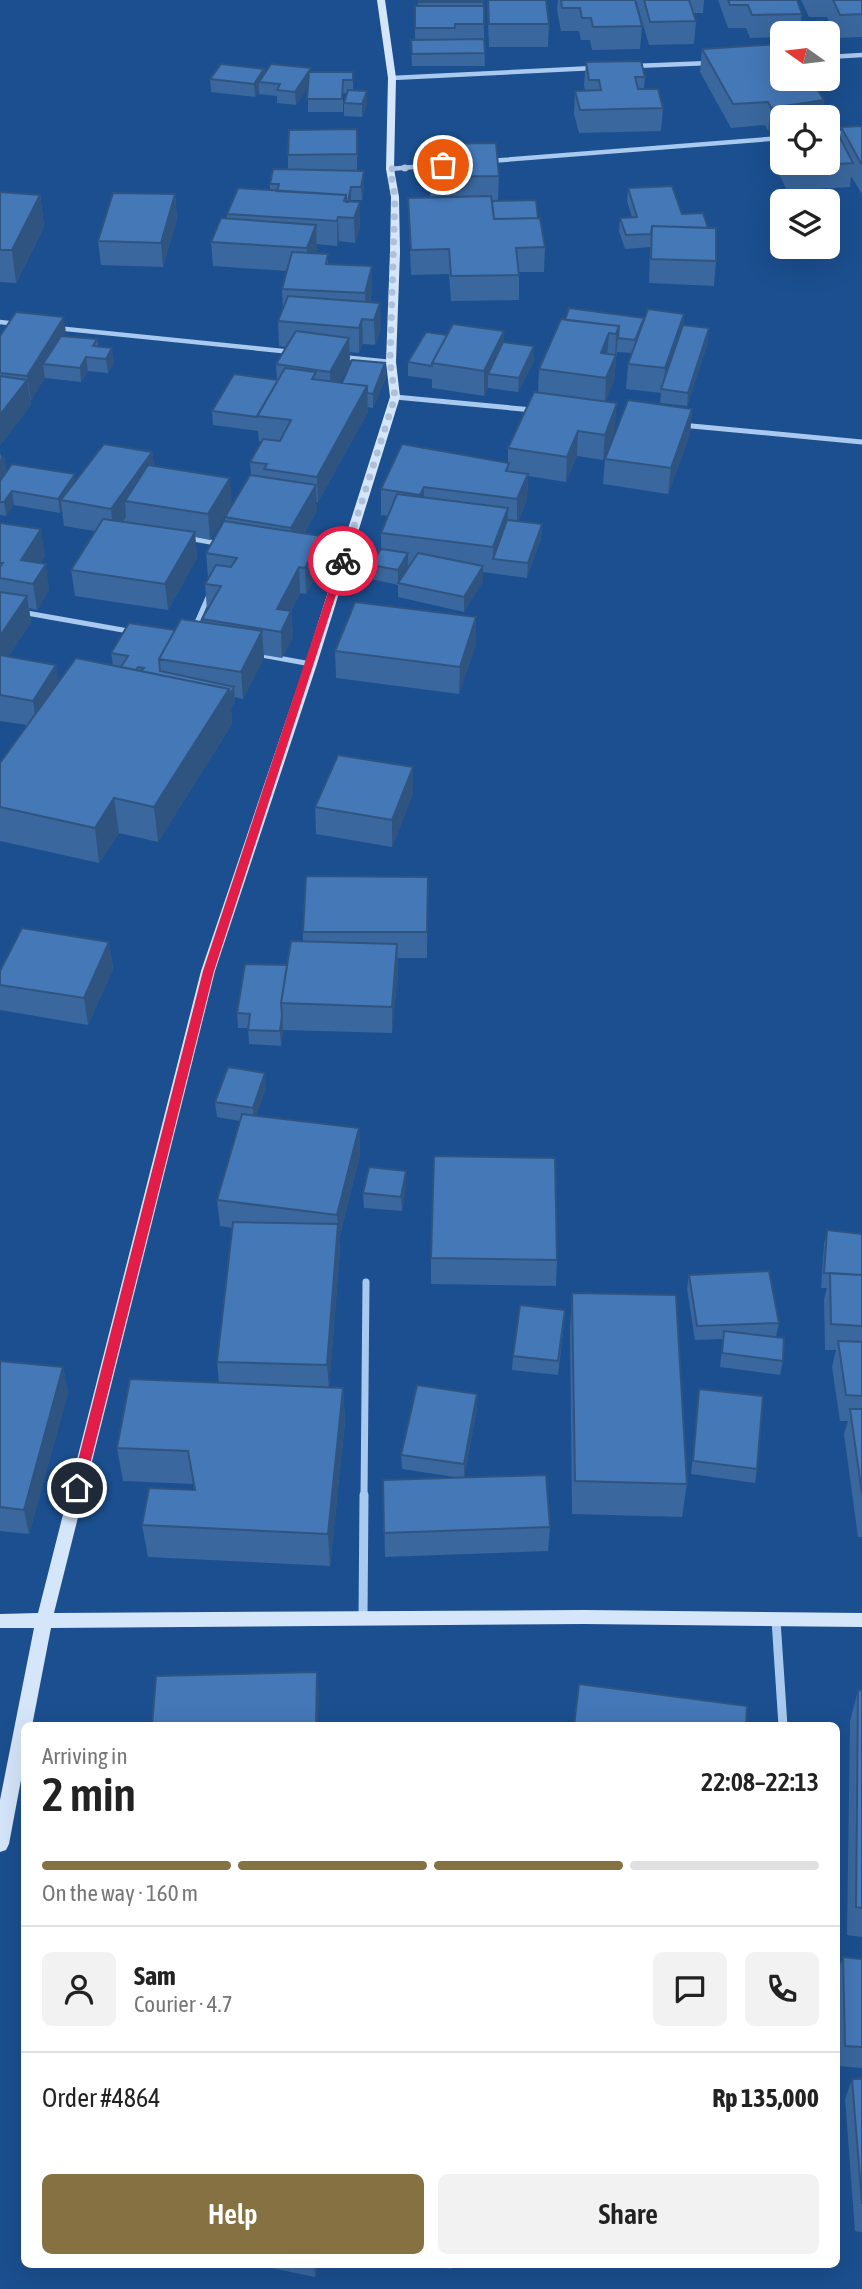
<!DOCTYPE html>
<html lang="en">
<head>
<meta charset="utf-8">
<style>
	:root { --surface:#fff; --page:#f2f2f2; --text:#222; --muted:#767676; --line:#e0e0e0; --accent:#857141 }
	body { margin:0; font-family:"Asap Condensed",sans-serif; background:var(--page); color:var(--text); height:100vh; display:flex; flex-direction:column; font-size:26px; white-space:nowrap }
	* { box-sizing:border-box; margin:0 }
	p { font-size:23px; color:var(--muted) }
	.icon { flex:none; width:38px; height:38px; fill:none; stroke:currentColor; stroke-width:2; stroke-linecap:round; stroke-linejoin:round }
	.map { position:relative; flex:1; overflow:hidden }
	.details { position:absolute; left:21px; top:1722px; width:819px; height:546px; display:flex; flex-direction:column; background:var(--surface); border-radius:10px; box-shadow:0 7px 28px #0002 }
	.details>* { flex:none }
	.needle { width:46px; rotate:284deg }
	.tools { position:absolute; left:770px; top:21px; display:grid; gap:14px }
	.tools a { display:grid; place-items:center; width:70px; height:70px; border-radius:10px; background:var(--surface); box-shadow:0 7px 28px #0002; font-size:35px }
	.pin { position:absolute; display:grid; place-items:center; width:60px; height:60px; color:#fff; margin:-30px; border:4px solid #fff; border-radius:50%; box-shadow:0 2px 7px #0007 }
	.courier { position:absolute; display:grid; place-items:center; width:70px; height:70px; margin:-35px; border:5px solid #e11d48; border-radius:50%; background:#fff; color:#222; box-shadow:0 2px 9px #0007 }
	.summary em { font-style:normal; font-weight:600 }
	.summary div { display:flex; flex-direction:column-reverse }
	.summary { display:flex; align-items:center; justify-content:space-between; height:119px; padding:0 21px }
	h1 { font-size:46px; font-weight:600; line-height:52px }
	.bar { display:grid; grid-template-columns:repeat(4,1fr); gap:10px 7px; align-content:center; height:84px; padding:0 21px }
	.bar i { height:9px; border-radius:5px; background:var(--line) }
	.bar .current { background:var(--accent) }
	.bar p { grid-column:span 4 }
	.line { display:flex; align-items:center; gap:18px; padding:0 21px; border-top:2px solid var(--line) }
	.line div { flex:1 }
	.round { display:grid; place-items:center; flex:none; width:74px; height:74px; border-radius:10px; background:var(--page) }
	.button { display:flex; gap:14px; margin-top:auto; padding:14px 21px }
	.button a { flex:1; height:80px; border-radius:10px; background:var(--accent); color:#fff; font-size:28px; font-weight:600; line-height:80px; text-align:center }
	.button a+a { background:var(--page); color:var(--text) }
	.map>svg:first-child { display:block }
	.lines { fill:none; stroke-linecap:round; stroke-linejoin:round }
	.street-far3 { stroke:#a9c9ee; stroke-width:4.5 }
	.street-far2 { stroke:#a9c9ee; stroke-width:5 }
	.street-far1 { stroke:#a9c9ee; stroke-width:7 }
	.street { stroke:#a9c9ee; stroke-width:9 }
	.secondary { fill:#d6e6fa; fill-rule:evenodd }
	.wall { fill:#3a679d }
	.shaded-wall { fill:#305480 }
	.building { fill:#4478b7; stroke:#305480; stroke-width:2 }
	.route { fill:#e11d48 }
	.done { stroke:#afc1d8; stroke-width:7; stroke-dasharray:0 12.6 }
</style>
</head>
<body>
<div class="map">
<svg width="862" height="2289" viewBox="0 0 862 2289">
	<rect width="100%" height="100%" fill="#1b4f8f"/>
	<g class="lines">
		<path class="street-far3" d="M828,57L862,55
			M634,66L710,63
			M392,78L594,68
			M828,134L862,132
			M490,161L782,138
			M390,169L436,165
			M0,322L17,324
			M56,328L292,352
			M342,357L391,362"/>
		<path class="street-far2" d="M395,397L533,410
			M681,425L862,442
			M188,538L221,544
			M21,612L134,632
			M194,629L209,595
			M256,654L311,664"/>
		<path class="street-far1" d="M364,1497L366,1282"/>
		<path class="street" d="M363,1618L364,1495
			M776,1620L783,1726"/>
		<path class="secondary" d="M377,0H385L396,78L394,169L399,197L400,252L396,362L400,397L317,664L215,971L54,1613L584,1610L862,1613V1627L584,1624L51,1628L32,1726H24V1764L9,1844L6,1850L0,1852V1800L34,1628H0V1614L38,1613L201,971L305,664L390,397L386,362L390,252L391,197L386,169L388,78Z"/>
	</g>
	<path class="wall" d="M418,0H483L485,66H412L411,40H415V6H418Z
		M487,0H546L549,24L548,47H489Z
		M558,0H635L642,26L640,49L592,50L590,40H581L579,31H561L557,10Z
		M636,0H704L703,13H694L696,21L694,44L649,45Z
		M718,0H797L802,14L800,33H782V37L750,38L746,28H728Z
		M801,0H862V37L837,38L827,17H809Z
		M702,49L782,79L824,100L822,117H782V129L768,131L765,125L731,128L700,72Z
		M586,62L645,77L644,89L663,108L661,131L579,133L574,114L575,91H585L584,85Z
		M264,69L265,73L353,72V91L367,104L362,117L344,116V103L347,93H343V112H308V86L296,105L277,103V96L259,94V90L255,97L211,92L210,79Z
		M862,126V194L851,176L850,187L787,191L773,161L775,137H782V163H828L840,137L841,127Z
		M357,129V171L364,184L362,200H351V202H360V227L355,243L339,241L337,246L316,244L317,249L315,253L328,254V264L372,291L370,302L381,328L375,345L363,344L359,353L350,352V363L339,383H342L385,363L386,377L373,408L367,407L368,412L318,502H316L317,511L304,533L321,536L323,562L306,594L300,593L291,611L293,637L282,658L264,655V658L243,699L235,697V701L231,708L232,724L158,842L119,833L99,863L0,841V763L27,725L0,721V523L45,555L40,563L49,590L37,610L29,608L31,622L8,657L59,682L113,665L111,653L175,630L202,622V619L207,610L205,584L208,578L206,553L225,521V517L251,475L250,462L261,442L259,441L258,431L213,425L212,411L277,380L276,364L286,347L279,346L278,321L283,309L282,289L287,271L213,266L211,242L227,219V214L270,190V184L288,169V155Z
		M429,144L499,176L498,200H492L538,218L545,247L544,272H519V300L451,301L449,274L411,275L408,198L430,197Z
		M628,188L682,214L716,261L714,286L649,283L650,247L625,249L619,231L620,218L632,217L627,201Z
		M0,192L40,195L44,227L16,283L0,282Z
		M175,194L177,219L163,267L101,265L98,241Z
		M684,314L683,325L708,342L687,406L660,403L661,393L626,389L628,364L632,353L617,352L616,356L614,381L605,402L615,429L603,460L577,456L566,482L528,476L527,500L518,521L542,524L541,538L527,578L483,572V581L464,612L398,597V585L371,579V565L381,549V533L388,516L381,515V489L508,462V448L538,392L539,369L561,319L644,318Z
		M504,331L503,342L534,360L518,392L488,388L484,396L432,388V379L408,376V362L447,335Z
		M0,336H66L97,339L98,347L114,362L108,373L88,371L81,382L45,378L30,401L31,405L0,445Z
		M692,409L690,434L668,494L603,484L605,459Z
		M152,452L154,466L232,504L210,540L195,537L197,558L168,610L75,596L71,570L95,531L64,526L62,510L60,513L14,505L6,516L0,515V453L7,471L76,480Z
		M476,617V644L459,694L336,678L335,651Z
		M413,794L392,847L316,834L315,807Z
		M428,877L427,958H397L398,971L392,1033L283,1030L281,1046L249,1044L248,1028H238L237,1013L287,965L303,941V932Z
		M109,942L113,969L88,1025L0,1010V971Z
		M266,1087L256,1116L359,1128L360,1155L339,1239L340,1250L329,1387L343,1388L345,1421L330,1566L148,1557L142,1525L194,1490L193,1484L123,1481L117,1448L219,1383L217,1362L233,1228L220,1226L217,1200L240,1121L217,1117L215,1102Z
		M406,1185L402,1211L364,1208L363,1193Z
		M827,1230L862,1234V1537H858L844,1434L848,1421H840L832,1367L836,1350H825L824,1299L827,1288H821L824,1244Z
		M431,1258L557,1260L556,1286L431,1284Z
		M689,1275L779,1323L776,1337L783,1361L780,1375L720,1367L723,1339L695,1340L687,1289Z
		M572,1293L687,1484L682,1517L572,1514L570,1327Z
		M564,1324L558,1375L512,1370L513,1356Z
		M0,1361L63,1367L68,1393L29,1534L0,1531Z
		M699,1389L757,1469L755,1483L691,1474Z
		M477,1408L464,1478L550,1527L548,1551L385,1557L383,1480L461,1478L402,1469L401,1455Z
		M858,1690L862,1691V1937L847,1935L850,1721Z
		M843,1957L862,1959V2068L838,2066L836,1977Z
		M852,2079H862V2232L855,2231L845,2099Z
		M251,2264H318L315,2277Z
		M414,2264H452V2269Z"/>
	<path class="shaded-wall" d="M311,68V81L296,105L295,92Z
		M264,69L265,81L259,82V90L255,97L254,84Z
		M367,91V104L362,117V104Z
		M824,100L822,117H782V129L768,131L771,108Z
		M364,171V184L362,200L361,187Z
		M351,187V200L348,216V202Z
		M175,194L177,219L163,267L161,243Z
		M40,195L44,227L16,283L12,250Z
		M360,202V227L355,243L354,218Z
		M338,217L339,241L337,246V221Z
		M316,225L317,249L308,273L307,248Z
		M372,266V291L366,318L365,293Z
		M380,303L381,328L375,345L374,320Z
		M684,314L682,338L664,389L665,368Z
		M64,317L67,342L43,364L45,378L31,401L27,376Z
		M362,319L363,344L359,353V328Z
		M619,326L614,381L605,404L606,378L615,358L616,334Z
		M709,328L708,342L687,406L688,393Z
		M504,331L503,356L488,374V388L484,396V371Z
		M609,333L607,358L599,379L601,353Z
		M349,338L350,363L331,397L330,372Z
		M534,346V360L518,392L519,378Z
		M112,348L114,362L108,373L106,359Z
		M86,357L88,371L81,382L80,368Z
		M385,363L386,377L373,408V394Z
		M27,380L31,405L0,445V415Z
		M367,386L368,412L318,502L317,477Z
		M617,403L615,429L603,460L605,435Z
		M692,409L690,434L668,494L671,468Z
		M578,431L577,456L566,482L567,457Z
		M152,452L155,478L125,501L126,517L114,535L111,509Z
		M4,454L8,480L0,491V460Z
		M75,474L77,488L61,500L62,510L60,513L58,499Z
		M528,474L527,500L517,525V499Z
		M230,478L232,504L210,540L208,514Z
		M316,485L317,511L293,554L291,528Z
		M424,487V513L420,521V495Z
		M12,491L14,505L6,516L4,502Z
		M508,508L507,534L493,559V547Z
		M542,524L541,538L527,578L528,563Z
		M41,529L45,555L27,583L21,560Z
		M195,532L197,558L168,610L165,584Z
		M321,536L323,562L306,594L305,568Z
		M408,553V568L398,585V570Z
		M46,564L49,590L37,610L33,584Z
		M483,566V581L464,612V597Z
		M299,567L300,593L280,632L277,609Z
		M27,596L31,622L0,669V636Z
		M291,611L293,637L282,658L281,632Z
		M476,617V644L459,694L460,667Z
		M262,631L264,658L243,699L241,672Z
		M56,665L60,691L37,727L33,701Z
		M234,687L235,701L231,708L232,724L158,842L154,807L229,689Z
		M413,767V794L392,847V820Z
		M114,798L119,833L99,863L95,828Z
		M109,942L113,969L88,1025L84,998Z
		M397,944L398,971L392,1033V1007Z
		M282,1016L283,1030L281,1046L280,1031Z
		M265,1073L266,1087L254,1123L253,1108Z
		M359,1128L360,1155L339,1239L340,1250L329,1390L327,1365L338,1228L337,1215Z
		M406,1171V1185L402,1211L401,1197Z
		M63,1367L68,1393L29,1534L24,1510Z
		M343,1388L345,1421L330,1566L328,1534Z
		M477,1394V1408L464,1478V1464Z
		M317,1672L319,1696L318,1726H316Z
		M314,2264H318L315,2277Z"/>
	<path class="building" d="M418,0H483V2H418Z
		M488,0H546L549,24H489Z
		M561,0H635L642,26L593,27L591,18H582L580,8H562Z
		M644,0H689L696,21L650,22Z
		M728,0H797L802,14L752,15L748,5H730Z
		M833,0H862V14L840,15Z
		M415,6H484V24H455V28H415Z
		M484,39L485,53L412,54L411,40Z
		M780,44L782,48V79H811L824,100L771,108L768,102L733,104L702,49Z
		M641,61L645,77H635L638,89H658L663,108L580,110L575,91L601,90L599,80H589L586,62Z
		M221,64L264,69L254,84L210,79Z
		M271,64L311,68L295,92L277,90L280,84L259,82Z
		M309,72H353V80H343L342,99H307Z
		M348,90L367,91L362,104L344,103Z
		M862,126V165L841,127Z
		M357,129V154L288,155L289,130Z
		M828,134H838L853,163L789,167L788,163H828Z
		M775,137H782V152Z
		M496,143L499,176L430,177L429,144Z
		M273,169L364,171L361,187H351L348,202H346V195L277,191L279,184H270Z
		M672,186L682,214L703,213L708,228L652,226L651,234L626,235L620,218L637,217L628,188Z
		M238,188L346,195L344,201L360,202L354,218L338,217L337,221L227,214Z
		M0,192L40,195L12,250H0Z
		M113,193L175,194L161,243L98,241Z
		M491,196L494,219L540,218L545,247L516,248L519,275L451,276L449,249L411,250L408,198Z
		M536,200L538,218L494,219L492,201Z
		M221,218L316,225L307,248L211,242Z
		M652,226L716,228V261L651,259Z
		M292,252L328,254L326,264L372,266L365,293L282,289Z
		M288,296L380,303L374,320L362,319L359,328L278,321Z
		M569,308L644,318L635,340L618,338L619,326L565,320Z
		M648,309L684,314L665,368L628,364Z
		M16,312L64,317L27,376L0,373V336Z
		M561,319L619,326L616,334L609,333L601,353L616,355L606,378L539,369Z
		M453,324L504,331L484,371L432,363Z
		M683,325L709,328L688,393L661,389Z
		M296,331L349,338L330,372L276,364Z
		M426,332L447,335L432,363V366L408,362Z
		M61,336L97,339L93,346L112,348L106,359L86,357L80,368L43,364Z
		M503,342L534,346L519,378L488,374Z
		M352,360L385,363L373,394L367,393V386L342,383Z
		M285,368L316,372L312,379L367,386L317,477L264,469L267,464L250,462L263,439L280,441L291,420L257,416Z
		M234,374L278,380L257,417L212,411Z
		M0,376L27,380L0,415Z
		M534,392L617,403L605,435L578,431L567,457L508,448Z
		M628,400L692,409L671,468L605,459Z
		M104,444L152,452L111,509L61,500Z
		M402,444L509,463L506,471L528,474L517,499L424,487L420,495L381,489Z
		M12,464L75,474L58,499L12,491L4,502H0V481Z
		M148,465L230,478L208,514L125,501Z
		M250,475L316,485L291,528L225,517Z
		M397,494L508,508L493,547L381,533Z
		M103,519L195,532L165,584L71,570Z
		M507,520L542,524L528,563L493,559Z
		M224,521L321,536L305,568L299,567L277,609L291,611L281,632L202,619L221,586L205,584L216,565L231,567L237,558L206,553Z
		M0,523L41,529L21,560L46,564L33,584L0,578V567L3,563H0Z
		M381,549L408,553L398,570L371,565Z
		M418,553L483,566L464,597L398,583Z
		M0,592L27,596L0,636Z
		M355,602L476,617L460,667L335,651Z
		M181,619L262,631L241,672L159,659Z
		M129,623L175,630L159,659L160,671L234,687L230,694L229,689L141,671L144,668L138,667L136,670L121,667L128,656L111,653Z
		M0,655L56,665L33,701L0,695Z
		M76,658L229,689L154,807L114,798L95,828L0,807V763Z
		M338,755L413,767L392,820L315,807Z
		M306,876L428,877L427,932H303Z
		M22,928L109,942L84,998L0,985V971Z
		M291,941L397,944L392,1007L281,1003Z
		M245,964L287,965L281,1003L282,1016L280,1031L248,1030L250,1014L237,1013Z
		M228,1067L265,1073L253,1108L215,1102Z
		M242,1114L359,1128L337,1215L217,1200Z
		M434,1156L555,1158L557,1260L431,1258Z
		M369,1167L406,1171L401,1197L363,1193Z
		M233,1222L338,1224L327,1365L217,1362Z
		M827,1230L862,1234V1275L824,1273Z
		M769,1271L779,1323L697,1326L689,1275Z
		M830,1273L862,1275V1326L831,1324Z
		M572,1293L676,1295L687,1484L575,1481Z
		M520,1305L565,1310L558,1361L513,1356Z
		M724,1331L784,1338L783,1361L722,1353Z
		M838,1341L862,1342V1396L846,1395Z
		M0,1361L63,1367L24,1510L0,1507Z
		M130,1379L343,1388L328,1534L142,1525L149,1488L195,1490L188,1451L117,1448Z
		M417,1385L477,1394L464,1464L401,1455Z
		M699,1389L763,1396L757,1469L693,1461Z
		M850,1409H862V1494Z
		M546,1475L550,1527L384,1533L383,1480Z
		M317,1672L316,1726H152L156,1676Z
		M579,1684L747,1706L746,1726H574Z
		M858,1690L862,1691V1908L856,1907Z
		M843,1957L862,1959V2047L845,2046Z
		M852,2079H862V2204Z"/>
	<path class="route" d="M339,559L347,561L214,971L84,1488L77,1493L71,1488L203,971Z"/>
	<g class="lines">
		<path class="done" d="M343,561L395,397L390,362L395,197L390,169L443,165"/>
	</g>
</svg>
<div class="tools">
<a><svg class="needle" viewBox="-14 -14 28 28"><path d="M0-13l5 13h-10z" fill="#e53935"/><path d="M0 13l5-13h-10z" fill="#767676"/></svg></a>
<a><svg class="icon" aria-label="locate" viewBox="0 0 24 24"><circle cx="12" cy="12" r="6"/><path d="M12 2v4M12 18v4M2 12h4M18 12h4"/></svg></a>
<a><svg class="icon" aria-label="layers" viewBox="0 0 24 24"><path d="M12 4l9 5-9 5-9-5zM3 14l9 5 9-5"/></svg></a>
</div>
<div class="pin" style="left:443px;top:165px;background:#ea580c"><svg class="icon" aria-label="bag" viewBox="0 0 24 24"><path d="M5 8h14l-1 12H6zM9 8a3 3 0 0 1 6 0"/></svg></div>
<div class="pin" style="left:77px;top:1488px;background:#1f2937"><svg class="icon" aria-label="home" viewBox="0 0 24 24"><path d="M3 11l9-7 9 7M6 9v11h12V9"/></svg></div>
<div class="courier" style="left:343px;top:561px"><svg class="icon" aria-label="bike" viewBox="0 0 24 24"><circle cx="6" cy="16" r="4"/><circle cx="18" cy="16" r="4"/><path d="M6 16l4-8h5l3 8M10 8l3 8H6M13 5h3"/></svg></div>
<section class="details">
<div class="summary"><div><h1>2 min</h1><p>Arriving in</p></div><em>22:08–22:13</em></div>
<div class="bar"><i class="current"></i><i class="current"></i><i class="current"></i><i></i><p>On the way · 160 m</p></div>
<div class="line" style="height:126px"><a class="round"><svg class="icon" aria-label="person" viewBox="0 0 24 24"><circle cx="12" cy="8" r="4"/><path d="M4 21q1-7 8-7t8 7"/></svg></a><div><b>Sam</b><p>Courier · 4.7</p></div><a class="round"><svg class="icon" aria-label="chat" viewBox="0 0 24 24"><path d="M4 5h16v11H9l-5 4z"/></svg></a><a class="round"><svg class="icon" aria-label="phone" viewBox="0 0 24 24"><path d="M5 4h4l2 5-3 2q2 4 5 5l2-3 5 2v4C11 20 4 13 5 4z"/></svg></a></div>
<div class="line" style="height:91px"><div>Order #4864</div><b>Rp 135,000</b></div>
<div class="button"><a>Help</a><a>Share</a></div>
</section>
</div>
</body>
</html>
